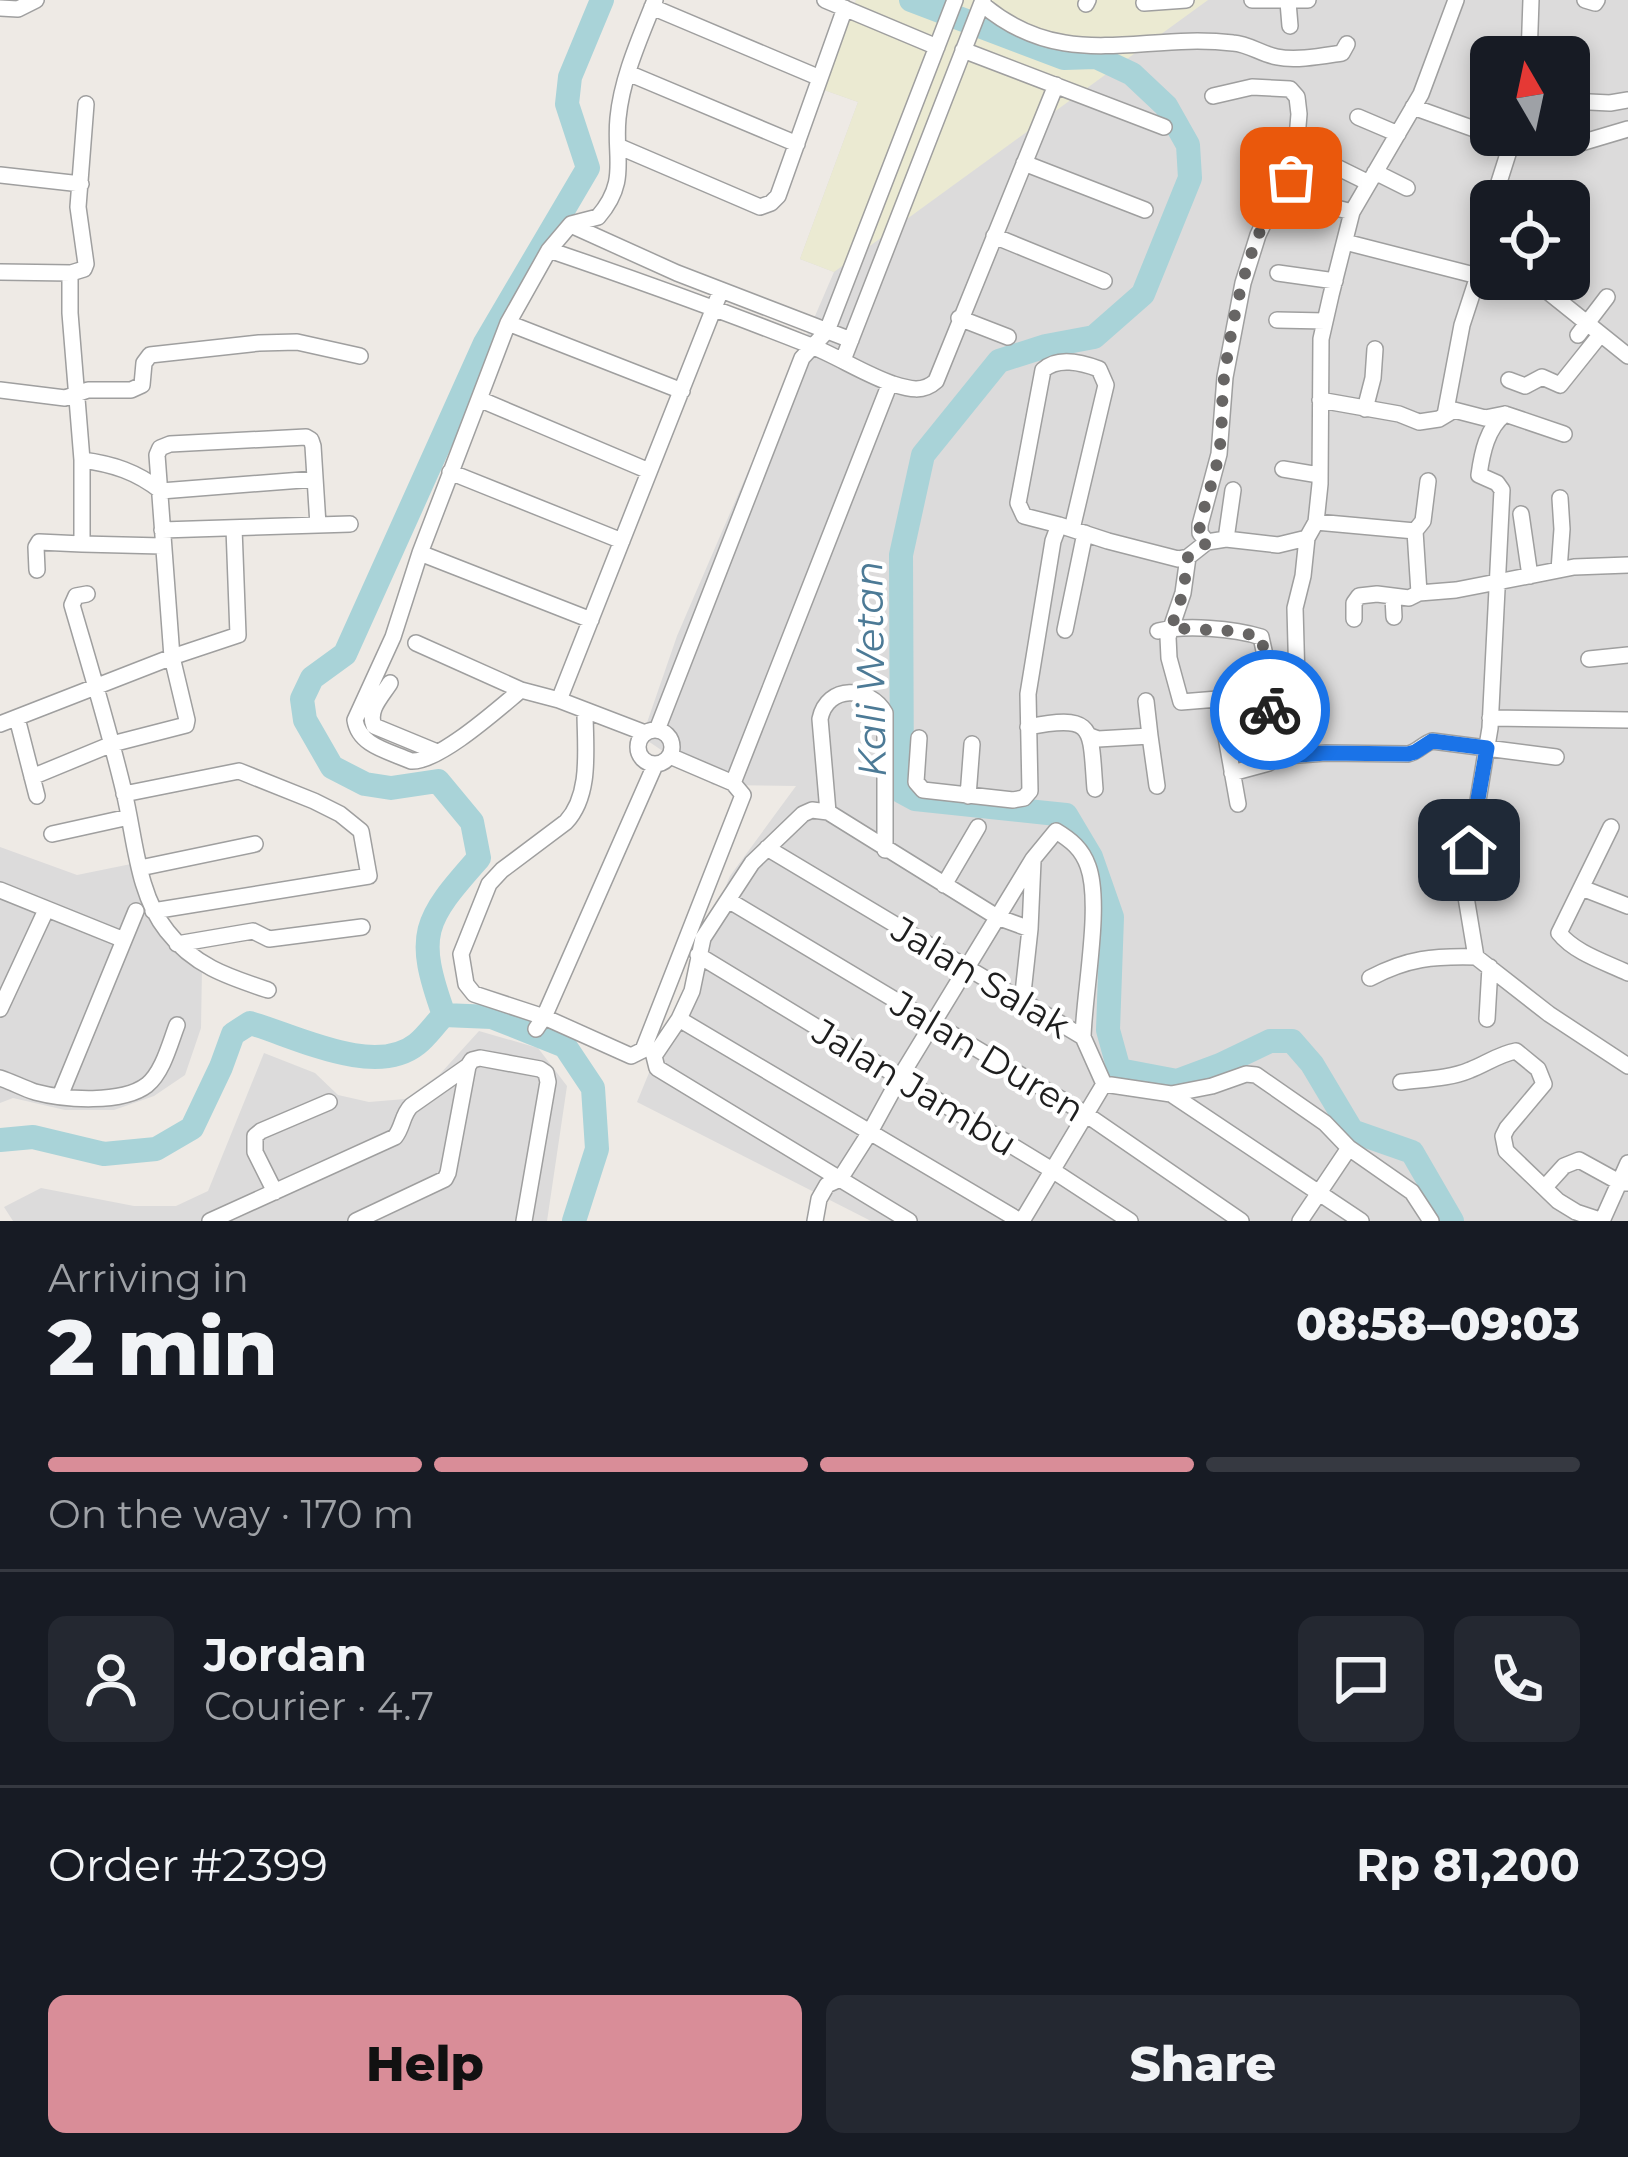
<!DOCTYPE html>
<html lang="en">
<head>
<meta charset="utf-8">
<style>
	:root { --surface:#171b24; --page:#242831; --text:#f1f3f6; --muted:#9ea1a6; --line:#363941; --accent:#d98d98 }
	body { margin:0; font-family:Montserrat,sans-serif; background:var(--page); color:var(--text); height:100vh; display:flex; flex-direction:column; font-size:45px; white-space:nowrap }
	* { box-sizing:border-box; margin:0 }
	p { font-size:39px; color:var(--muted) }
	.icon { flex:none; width:66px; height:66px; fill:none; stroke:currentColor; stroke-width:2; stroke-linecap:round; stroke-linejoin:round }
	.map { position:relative; height:1221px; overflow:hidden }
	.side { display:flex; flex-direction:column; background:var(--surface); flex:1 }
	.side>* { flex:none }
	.needle { width:78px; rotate:351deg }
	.tools { position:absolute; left:1470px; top:36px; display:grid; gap:24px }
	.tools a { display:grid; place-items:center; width:120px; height:120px; border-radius:18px; background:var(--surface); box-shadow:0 6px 18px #0003; font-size:60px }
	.pin { position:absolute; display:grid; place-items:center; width:102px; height:102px; color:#fff; margin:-51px; border-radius:24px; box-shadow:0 6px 18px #0006 }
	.courier { position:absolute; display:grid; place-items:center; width:120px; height:120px; margin:-60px; border:9px solid #1a73e8; border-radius:50%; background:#fff; color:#222; box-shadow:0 3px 15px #0007 }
	.summary em { font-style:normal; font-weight:800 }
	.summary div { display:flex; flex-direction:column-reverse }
	.summary { display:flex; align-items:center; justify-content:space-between; height:204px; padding:0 48px }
	h1 { font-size:78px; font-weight:800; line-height:90px }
	.bar { display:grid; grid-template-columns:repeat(4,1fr); gap:18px 12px; align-content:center; height:144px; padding:0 48px }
	.bar i { height:15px; border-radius:9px; background:var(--line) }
	.bar .active { background:var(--accent) }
	.bar p { grid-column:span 4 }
	.line { display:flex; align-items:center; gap:30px; padding:0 48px; border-top:3px solid var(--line) }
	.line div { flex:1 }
	.round { display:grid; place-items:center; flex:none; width:126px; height:126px; border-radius:18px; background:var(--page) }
	.button { display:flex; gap:24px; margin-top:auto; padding:24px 48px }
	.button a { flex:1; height:138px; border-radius:18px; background:var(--accent); color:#111; font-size:48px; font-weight:800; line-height:138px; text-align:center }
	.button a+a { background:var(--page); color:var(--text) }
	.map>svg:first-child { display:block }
	.residential { fill:#dcdbdb; fill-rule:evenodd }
	.farmland { fill:#ebead2 }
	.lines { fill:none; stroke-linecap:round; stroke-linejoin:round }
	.river { stroke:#a9d3d8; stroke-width:24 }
	.minor-casing { stroke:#9f9f9f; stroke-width:18 }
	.minor { stroke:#fff; stroke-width:15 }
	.done { stroke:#676564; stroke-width:12; stroke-dasharray:0 21.6 }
	.route { stroke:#1a73e8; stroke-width:15 }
	.labels { text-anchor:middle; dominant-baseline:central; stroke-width:9; stroke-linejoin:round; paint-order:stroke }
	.street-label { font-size:36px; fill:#1e1e1e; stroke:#fff }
	.water-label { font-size:39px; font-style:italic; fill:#4c7a96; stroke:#fff }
</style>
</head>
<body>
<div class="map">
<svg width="1628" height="1221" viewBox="0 0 1628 1221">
	<rect width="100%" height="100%" fill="#eeeae5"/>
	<path class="residential" d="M856,0H1628V1221H871L637,1102L730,876L796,786L713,785L642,737L677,636L834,272L800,259L858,102L824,90ZM1491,57H1569V135H1491ZM1491,201H1569V279H1491Z
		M0,847L77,875L136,863L154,923L202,968L201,1028L185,1075L154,1096L114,1110H65L13,1098L0,1103Z
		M479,1031L538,1048L567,1086L547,1221H13L4,1207L41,1188L134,1206H176L208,1191L264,1053L315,1073L338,1095L369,1102L405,1099L440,1074Z"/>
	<path class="farmland" d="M856,0H1208L834,272L800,259L858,102L824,90Z"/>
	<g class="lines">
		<path class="river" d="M911,0L1064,58L1096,57L1132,74L1166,106L1188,145L1190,178L1143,294L1094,337L1046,346L999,361L923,455L901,555L902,792L915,799L1066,815L1091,857L1112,917L1108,1030L1119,1070L1177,1081L1220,1065L1270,1041H1292L1312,1064L1352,1131L1412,1152L1452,1221
			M444,1015L492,1017L565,1046L593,1088L597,1149L574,1221
			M0,1140L33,1137L104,1154L156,1149L192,1128L221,1067L233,1034L250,1023C295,1036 375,1078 417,1044C427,1036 435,1024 444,1015C415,934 423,921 479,858L472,822L438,781L391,788L365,784L332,767L305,720L302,699L312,678L345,654L485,343L588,168L567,104L570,77L602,0"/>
		<defs>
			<path id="minor" d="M825,0L937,47
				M1252,0H1308
				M1585,0L1595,3L1597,0
				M1288,2L1290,26
				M1144,3L1186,0
				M982,4C1065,74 1140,32 1233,43C1249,44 1261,54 1277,57C1296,61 1322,56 1342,53L1347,44
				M1086,4L1088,0
				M652,7L820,78
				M0,8L18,9L36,0
				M963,50L1164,127
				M1529,57L1531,0
				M628,73L797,144
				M1569,101L1610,103L1628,100
				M1413,107L1491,135
				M1358,117L1398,134
				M1574,145L1628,129
				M620,147L760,207L771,203L778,196L845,8
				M1296,147L1369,183
				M1024,163L1145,210
				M1375,172L1407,188
				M0,175L81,184
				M1309,201L1352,212
				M1493,201L1514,135
				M1491,206L1487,227L1491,232
				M573,226L677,273L851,340
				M994,236L1104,281
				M1345,242L1478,276
				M549,250C637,280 723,311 809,345C837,356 864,374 893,384C909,389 923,393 936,381L1056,85
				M0,272L71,273
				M1278,273L1335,281
				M1532,279L1628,356
				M959,318L1008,337
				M1277,320L1325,321
				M508,323L682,391
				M1578,335L1607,297
				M843,360L983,0
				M1509,380L1525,386L1542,377L1560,385L1600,335
				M0,390L65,398L88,390H131L142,385L144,363L150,355L259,343L297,342L360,356
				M479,399L420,553L393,637L355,720C359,746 389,751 411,761C438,763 498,709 521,690
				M1320,400L1399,414L1419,422L1439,419L1454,410L1485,418L1505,414C1487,428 1482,453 1479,475L1497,483L1502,490L1490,728L1464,885L1476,957L1549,1014L1628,1066
				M1365,409L1373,378L1375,349
				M1505,414L1564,434
				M1445,415L1462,325L1491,236
				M82,460C113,464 137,472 161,491L315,479
				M1283,469L1319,475
				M649,471L479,399L508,323L549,250L571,224L598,217C629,181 614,158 618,118C622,77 640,38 655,0
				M450,472L622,541
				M1521,514L1530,576
				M1316,522L1415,531
				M1059,525L1024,516L1018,503L1043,370C1057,357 1081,362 1099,369L1106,385L1072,529
				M162,530L350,524
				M1415,531L1419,593
				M1415,531L1423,521L1428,481
				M1226,539L1233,490
				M1207,542L1200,533V525L1219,454L1225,377L1243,283L1258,235L1275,199L1291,178L1295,162L1299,114L1297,97L1290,89L1252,87L1213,96
				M82,544L162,546
				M420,553L591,620
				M1188,557L1183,593L1168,637L1169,658L1181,702L1218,699L1220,703L1238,804
				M37,570L36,547L39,542L82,544V460L70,313V277L71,273L84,269L86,264L78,207L86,104
				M1559,570L1562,529L1560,498
				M87,594L76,596L72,605C90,667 109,729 124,792C135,837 137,894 167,931C194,966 229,977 268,990
				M1393,597L1394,617
				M1354,619V603L1359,596L1377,594L1409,598L1419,593L1456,590L1574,567L1628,565
				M1065,630L1085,533
				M1158,631C1186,625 1233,628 1261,637L1268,669L1272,757L1269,763L1232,773
				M416,643L521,690L559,700L645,733
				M1589,659L1628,655
				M1297,682L1295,608L1303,576L1307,538L1316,522L1320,484L1321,339L1331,295L1352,212L1421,94L1456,0
				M390,683C382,696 367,710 374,726L437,752
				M559,700L721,290
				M585,711C585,747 592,794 566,822L502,870L489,884L461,954L466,984L474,994L544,1017L631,1056L643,1050L743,795L733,783L670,756
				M17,718L37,796
				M1490,718L1628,720
				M0,724L172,657L238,635L234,528
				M1028,727C1097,713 1090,729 1095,789
				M638 747a17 17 0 1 1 34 0a17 17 0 1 1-34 0Z
				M657,730L802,358L827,331L955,0
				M1090,736L1098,739L1150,736L1146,701
				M1150,736L1157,786
				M919,738L916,782L923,790L1013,800L1024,798L1030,791L1028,694L1053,541L1059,525L1108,541L1178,559L1188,557L1207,542L1226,539L1278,545L1307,538
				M1272,757L1326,753L1408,754C1418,752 1423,744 1432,741L1556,757
				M32,777L112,744L186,725L187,720L172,657L157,455L160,448L170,444L306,437L311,440L313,446L318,525
				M733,783L890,383
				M124,794L239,771L314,801L340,814L361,831L369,876L153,911
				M968,796L972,744
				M828,812L820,719C827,684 870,686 885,713V850
				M1611,827L1559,933C1575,953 1605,962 1628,973
				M52,834L129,817
				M767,848L1083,1037L1104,1084L1171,1094L1361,1221
				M140,868L255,844
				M944,885L978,827
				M1582,888L1628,906
				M0,890L124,940
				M728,900L1084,1113L1241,1221
				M177,944L253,931L269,939L362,927
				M698,955L1052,1170L1130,1221
				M1370,978C1408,958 1433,956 1476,957
				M1022,1002L1030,929L1033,861
				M0,1009L46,910
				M679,1019L1020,1221
				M1487,1019L1490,967
				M536,1029L544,1017L655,765
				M0,1078C12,1082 23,1088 35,1092C65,1100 122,1104 147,1085C163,1072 170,1043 177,1025
				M1401,1082C1424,1079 1449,1079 1470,1070C1486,1064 1499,1054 1516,1051L1538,1069L1544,1084L1507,1128L1503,1136L1506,1151L1558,1201L1576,1212L1603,1221
				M1171,1094L1212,1086L1246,1074L1256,1075L1325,1123L1349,1148L1412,1192L1431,1221
				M60,1096L136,911
				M1545,1187L1564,1166L1579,1160L1619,1182L1628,1183
				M275,1192L255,1152V1136L261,1131L329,1102
				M210,1221L395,1137C403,1127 402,1115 411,1106L468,1066L472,1060L480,1058L540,1069L546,1073L548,1082L524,1221
				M356,1221L445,1179L448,1173L468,1066
				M815,1221L819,1199L827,1185L840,1179L870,1132L899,1079L1033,859L1056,831C1071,840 1082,849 1088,866C1102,904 1084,993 1083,1037
				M909,1221L657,1068L654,1056L679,1019L692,991L703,938L752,863L803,814L812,810L828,812L997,917L1030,929
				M1022,1221L1104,1084
				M1300,1221L1349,1148
				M1602,1221L1628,1163"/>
		</defs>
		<use href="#minor" class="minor-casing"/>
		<use href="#minor" class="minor"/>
	</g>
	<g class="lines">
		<path class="done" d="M1270,710L1268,669L1261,637L1235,631L1171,628L1183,593L1188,557L1208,542L1199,533L1200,525C1205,501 1215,477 1219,453C1223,428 1221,403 1224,378C1234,310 1248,233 1291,178"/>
		<path class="route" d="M1270,710L1272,757L1326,753L1408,754L1415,752L1432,741L1487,748L1469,850"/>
	</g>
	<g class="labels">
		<g class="street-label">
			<text transform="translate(981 977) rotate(31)">Jalan Salak</text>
			<text transform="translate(988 1056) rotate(31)">Jalan Duren</text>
			<text transform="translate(915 1087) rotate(31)">Jalan Jambu</text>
		</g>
		<g class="water-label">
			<text transform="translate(870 669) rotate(-91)">Kali Wetan</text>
		</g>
	</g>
</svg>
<div class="tools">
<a><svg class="needle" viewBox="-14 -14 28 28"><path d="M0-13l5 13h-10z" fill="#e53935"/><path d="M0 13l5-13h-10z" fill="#9ea1a6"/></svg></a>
<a><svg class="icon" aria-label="locate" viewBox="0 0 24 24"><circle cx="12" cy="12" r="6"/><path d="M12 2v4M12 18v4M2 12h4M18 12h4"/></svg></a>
</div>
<div class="pin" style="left:1291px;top:178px;background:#ea580c"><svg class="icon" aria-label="bag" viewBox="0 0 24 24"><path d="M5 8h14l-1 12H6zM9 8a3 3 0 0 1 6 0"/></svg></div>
<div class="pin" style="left:1469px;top:850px;background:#1f2937"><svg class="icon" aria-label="home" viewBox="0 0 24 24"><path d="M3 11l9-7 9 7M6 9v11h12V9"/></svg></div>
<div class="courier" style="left:1270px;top:710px"><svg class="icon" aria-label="bike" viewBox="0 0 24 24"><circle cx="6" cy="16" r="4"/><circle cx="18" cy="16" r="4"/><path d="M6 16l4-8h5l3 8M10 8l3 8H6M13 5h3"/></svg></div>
</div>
<section class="side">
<div class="summary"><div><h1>2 min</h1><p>Arriving in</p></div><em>08:58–09:03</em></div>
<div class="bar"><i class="active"></i><i class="active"></i><i class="active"></i><i></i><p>On the way · 170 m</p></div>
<div class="line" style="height:216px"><a class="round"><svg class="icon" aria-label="person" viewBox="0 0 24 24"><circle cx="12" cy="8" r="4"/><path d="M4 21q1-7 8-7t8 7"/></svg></a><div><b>Jordan</b><p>Courier · 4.7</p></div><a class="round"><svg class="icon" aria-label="chat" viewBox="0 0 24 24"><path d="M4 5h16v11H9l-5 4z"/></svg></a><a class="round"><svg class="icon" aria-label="phone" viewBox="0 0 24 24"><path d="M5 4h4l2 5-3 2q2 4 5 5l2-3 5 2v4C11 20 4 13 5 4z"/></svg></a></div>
<div class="line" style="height:156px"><div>Order #2399</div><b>Rp 81,200</b></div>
<div class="button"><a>Help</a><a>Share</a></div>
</section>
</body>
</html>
